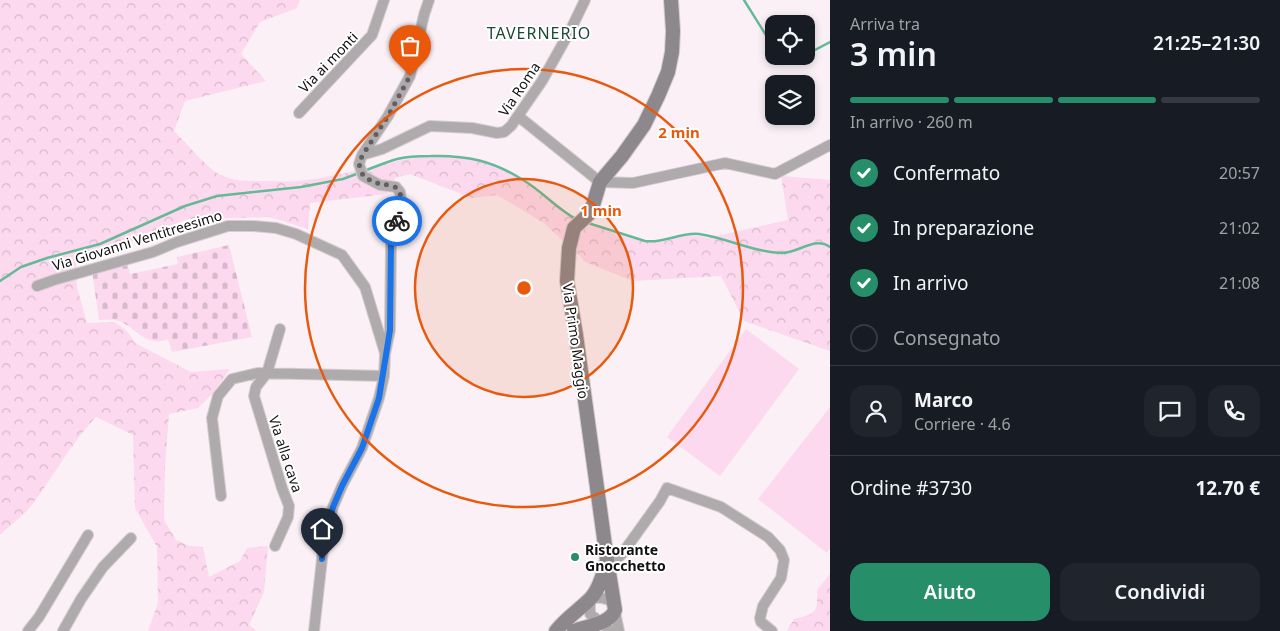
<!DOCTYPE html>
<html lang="it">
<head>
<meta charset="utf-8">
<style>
	:root { --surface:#171b24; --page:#20242c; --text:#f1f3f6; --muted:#9ea1a6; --line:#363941; --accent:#278e6a }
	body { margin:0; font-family:"Noto Sans",sans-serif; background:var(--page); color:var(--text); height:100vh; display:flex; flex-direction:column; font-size:19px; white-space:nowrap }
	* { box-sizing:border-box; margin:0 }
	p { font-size:16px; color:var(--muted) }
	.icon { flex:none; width:28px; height:28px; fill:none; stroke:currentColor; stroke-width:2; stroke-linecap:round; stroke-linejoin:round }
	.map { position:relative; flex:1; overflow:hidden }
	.details { display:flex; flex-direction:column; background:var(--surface); width:450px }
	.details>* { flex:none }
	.tools { position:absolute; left:765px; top:15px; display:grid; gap:10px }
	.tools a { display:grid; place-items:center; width:50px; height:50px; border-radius:10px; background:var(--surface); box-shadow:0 2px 8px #0003; font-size:25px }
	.pin { position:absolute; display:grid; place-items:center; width:42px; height:42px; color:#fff; margin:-51px -21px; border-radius:50% 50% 50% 0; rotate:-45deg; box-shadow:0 0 5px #0007 }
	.pin .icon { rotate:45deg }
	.courier { position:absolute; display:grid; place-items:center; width:50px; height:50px; margin:-25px; border:4px solid #1a73e8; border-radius:50%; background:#fff; color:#222; box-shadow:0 1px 6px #0007 }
	.headline em { font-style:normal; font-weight:600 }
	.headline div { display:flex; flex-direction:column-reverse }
	.headline { display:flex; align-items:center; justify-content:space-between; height:85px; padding:0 20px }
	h1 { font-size:32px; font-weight:600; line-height:38px }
	.bar { display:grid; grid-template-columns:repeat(4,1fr); gap:8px 5px; align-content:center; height:60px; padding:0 20px }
	.bar i { height:6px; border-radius:4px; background:var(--line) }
	.bar .active { background:var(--accent) }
	.bar p { grid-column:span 4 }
	.line { display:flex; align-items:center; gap:12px; padding:0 20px; border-top:1px solid var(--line) }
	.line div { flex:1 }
	.round { display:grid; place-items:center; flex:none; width:52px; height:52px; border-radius:15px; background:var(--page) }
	ol { padding:0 20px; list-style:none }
	li { display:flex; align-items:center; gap:15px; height:55px }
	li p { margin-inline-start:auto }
	li .icon { padding:5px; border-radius:50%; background:var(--accent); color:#fff; stroke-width:4 }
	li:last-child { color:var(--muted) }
	li i { width:28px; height:28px; border:2px solid var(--line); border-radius:50% }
	.action { display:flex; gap:10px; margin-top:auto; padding:10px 20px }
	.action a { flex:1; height:58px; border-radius:15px; background:var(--accent); color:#fff; font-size:20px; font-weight:600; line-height:58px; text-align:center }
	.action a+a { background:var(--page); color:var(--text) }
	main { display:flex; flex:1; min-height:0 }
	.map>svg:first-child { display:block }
	.grass { fill:#fcd9ee }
	.forest { fill:url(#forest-crowns) }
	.cemetery { fill:url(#cemetery-stones) }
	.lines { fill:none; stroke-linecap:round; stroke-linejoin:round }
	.stream { stroke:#66b997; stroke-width:2.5 }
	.street-casing { stroke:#d5ccd1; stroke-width:12 }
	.secondary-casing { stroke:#d5ccd1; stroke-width:16 }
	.street { stroke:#afabad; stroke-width:10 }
	.secondary { stroke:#8d888b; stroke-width:14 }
	.done { stroke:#635e60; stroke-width:5; stroke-dasharray:0 9 }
	.route { stroke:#1a73e8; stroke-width:6 }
	.ring { fill:none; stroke:#e8590c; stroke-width:2.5 }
	.poi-dot { fill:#278e6a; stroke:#fff; stroke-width:2 }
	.labels { text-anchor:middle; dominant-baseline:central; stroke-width:4; stroke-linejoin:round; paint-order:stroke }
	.street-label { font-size:14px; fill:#120f10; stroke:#fff }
	.poi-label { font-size:14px; font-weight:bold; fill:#120f10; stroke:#fff; text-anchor:start }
	.quarter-label { font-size:16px; letter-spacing:1px; fill:#1b4938; stroke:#fff }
	.centre { fill:#e8590c; stroke:#fff; stroke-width:2.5 }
	.ring-label { font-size:15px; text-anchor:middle; font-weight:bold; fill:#e8590c; stroke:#fff; stroke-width:4; stroke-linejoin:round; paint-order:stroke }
</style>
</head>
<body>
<main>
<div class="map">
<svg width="830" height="631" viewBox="0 0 830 631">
	<defs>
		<pattern id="forest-crowns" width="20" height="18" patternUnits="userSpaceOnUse" patternTransform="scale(1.25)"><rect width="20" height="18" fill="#fcd9ee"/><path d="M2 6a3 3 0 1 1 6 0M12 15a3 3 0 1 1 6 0" fill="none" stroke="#d7b9cb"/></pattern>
		<pattern id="cemetery-stones" width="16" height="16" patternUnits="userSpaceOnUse" patternTransform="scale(1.25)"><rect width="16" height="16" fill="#fcd9ee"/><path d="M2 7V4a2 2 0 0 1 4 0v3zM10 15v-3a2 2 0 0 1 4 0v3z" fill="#d7b9cb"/></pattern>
	</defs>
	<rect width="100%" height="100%" fill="#faf0f6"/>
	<path class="grass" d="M746,329L799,369L720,476L667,437Z
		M830,407V548L827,553L758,499Z"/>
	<path class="forest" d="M0,0H300L297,8L260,22L241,54L266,81L185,101L174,131C184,141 207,167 217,173C233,182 248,181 265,181C276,181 288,182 299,181C363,175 416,145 482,160C516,167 545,200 574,219L566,244L544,223L497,195L472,198L410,174L395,178L387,194L310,203L308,229L270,217L188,219L76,264L77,287L87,323L114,322L127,331L135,343L191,372L230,369L214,392L198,408L169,414L165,467L164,520L176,540L189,546L203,547L209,577L240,561L247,548L268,546L264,592L249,625L257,631H148L158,603L157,547L135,508L133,435L96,417C71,443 55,474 34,502C25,515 11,524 0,535Z
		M781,176L830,180V351L744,321L721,276L633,281L585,262L576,252L577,238L584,223C601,228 638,243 655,242C675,242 686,230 707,238L788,220Z
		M830,574V631H787L794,619C816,613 818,614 817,590Z"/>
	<path class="cemetery" d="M229,245L252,337L172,352L168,339C144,349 134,323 115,320C110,319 104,320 99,320L92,271L127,263L130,274L178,264L177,257Z"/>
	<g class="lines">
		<path class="stream" d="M744,0L769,40L774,44
			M806,51H813L830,42
			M364,171C375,167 386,162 397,159C408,156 420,156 431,156C467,155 493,161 523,180C542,191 556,208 576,219
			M588,223L645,241C663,244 680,232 699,234C727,238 753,252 782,253C799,253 814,236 830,247
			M0,281L21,267L47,258L100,244L185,206L217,196L301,187L343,179L359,173"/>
		<defs>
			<path id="street" d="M299,113L372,35L384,0
				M518,116L600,182L633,183L725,163L775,174L830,145
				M362,155L388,116L410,76L424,15L429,0
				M37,286L54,280L153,252L177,242L228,226H253L276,228L296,234L342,255L365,287L385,353
				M221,496L212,418L218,396L232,379L258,373L384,376
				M275,546L288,517L289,506L282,488L254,396L256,387L267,373L280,329
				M607,560L618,558L622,554L660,501L667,488L721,507L768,537L780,550L784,560L781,578L763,606L760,618L761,622L772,631
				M615,612L619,631
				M28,631L39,617L88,535
				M63,631L81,599L103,567L131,538
				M314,631L324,541L333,507L342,486L362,448L379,398L384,376L385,354L390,330L391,244L401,199L400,192L396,187L380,185L363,176L359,164L362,155L382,149L430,126L472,128L497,133L504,132L511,126L542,81L571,29L585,0
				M611,631L590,614V599C599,596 606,599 615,602"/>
			<path id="secondary" d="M556,631C566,618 579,610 590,599C599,590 603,575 606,563
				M574,631C587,626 610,624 615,610L607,560L576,335L567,281L569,248L574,228L591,212L600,182L622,156L644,125L658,96L668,72L672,52L673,31L671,0"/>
		</defs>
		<use href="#street" class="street-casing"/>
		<use href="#secondary" class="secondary-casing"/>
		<use href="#street" class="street"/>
		<use href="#secondary" class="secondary"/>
	</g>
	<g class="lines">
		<path class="done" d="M397,221C399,211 407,190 392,186C385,184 379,185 373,181C369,180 365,178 363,175C361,172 360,167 359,164L362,156L388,116L410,76"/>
		<path class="route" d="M322,559L324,541L333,507L342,486L362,448L379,398L390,330L391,244L397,221"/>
	</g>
	<circle cx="524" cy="288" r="109" fill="#e8590c" fill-opacity=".12"/>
	<g class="ring">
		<circle cx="524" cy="288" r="109"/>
		<circle cx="524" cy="288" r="219"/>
	</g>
	<circle class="poi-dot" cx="575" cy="557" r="5"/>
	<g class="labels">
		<g class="street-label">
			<text transform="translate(328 62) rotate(-46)">Via ai monti</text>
			<text transform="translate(519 89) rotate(-56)">Via Roma</text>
			<text transform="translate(137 240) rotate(-17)">Via Giovanni Ventitreesimo</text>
			<text transform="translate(576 341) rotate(82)">Via Primo Maggio</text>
			<text transform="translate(286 454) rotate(72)">Via alla cava</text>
		</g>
		<g class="poi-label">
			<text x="585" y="549">Ristorante<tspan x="585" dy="16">Gnocchetto</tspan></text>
		</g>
		<g class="quarter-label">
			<text x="539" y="33">TAVERNERIO</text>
		</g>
	</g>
	<circle cx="524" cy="288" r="8" class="centre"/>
	<g class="ring-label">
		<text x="679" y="138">2 min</text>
		<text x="601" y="216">1 min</text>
	</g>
</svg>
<div class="tools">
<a><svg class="icon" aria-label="locate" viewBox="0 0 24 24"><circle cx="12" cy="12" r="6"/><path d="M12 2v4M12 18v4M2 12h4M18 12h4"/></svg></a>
<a><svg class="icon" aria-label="layers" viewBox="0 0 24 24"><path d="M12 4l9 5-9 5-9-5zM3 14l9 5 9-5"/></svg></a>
</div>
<div class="pin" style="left:410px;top:76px;background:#ea580c"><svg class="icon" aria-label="bag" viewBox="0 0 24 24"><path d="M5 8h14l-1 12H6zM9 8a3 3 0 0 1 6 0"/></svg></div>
<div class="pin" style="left:322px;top:559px;background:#1f2937"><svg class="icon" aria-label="home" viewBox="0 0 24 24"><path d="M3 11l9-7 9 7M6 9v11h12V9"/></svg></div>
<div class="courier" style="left:397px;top:221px"><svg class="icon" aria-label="bike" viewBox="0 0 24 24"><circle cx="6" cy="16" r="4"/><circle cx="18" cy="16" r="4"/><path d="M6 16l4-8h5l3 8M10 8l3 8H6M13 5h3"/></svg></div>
</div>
<section class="details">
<div class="headline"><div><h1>3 min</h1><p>Arriva tra</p></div><em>21:25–21:30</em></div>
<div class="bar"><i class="active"></i><i class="active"></i><i class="active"></i><i></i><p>In arrivo · 260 m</p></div>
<ol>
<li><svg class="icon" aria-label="check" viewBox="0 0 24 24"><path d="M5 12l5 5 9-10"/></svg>Confermato<p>20:57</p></li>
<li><svg class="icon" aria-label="check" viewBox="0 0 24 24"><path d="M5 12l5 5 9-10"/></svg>In preparazione<p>21:02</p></li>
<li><svg class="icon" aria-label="check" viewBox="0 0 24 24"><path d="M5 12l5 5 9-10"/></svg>In arrivo<p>21:08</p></li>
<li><i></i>Consegnato</li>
</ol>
<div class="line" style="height:90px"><a class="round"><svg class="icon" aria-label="person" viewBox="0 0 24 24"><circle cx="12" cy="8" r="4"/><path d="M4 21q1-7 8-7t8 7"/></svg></a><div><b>Marco</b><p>Corriere · 4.6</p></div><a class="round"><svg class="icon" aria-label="chat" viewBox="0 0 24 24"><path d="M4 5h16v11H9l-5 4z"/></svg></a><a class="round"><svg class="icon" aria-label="phone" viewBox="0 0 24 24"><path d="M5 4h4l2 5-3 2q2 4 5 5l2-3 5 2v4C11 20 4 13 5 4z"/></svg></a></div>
<div class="line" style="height:65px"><div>Ordine #3730</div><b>12.70 €</b></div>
<div class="action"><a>Aiuto</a><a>Condividi</a></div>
</section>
</main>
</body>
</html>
